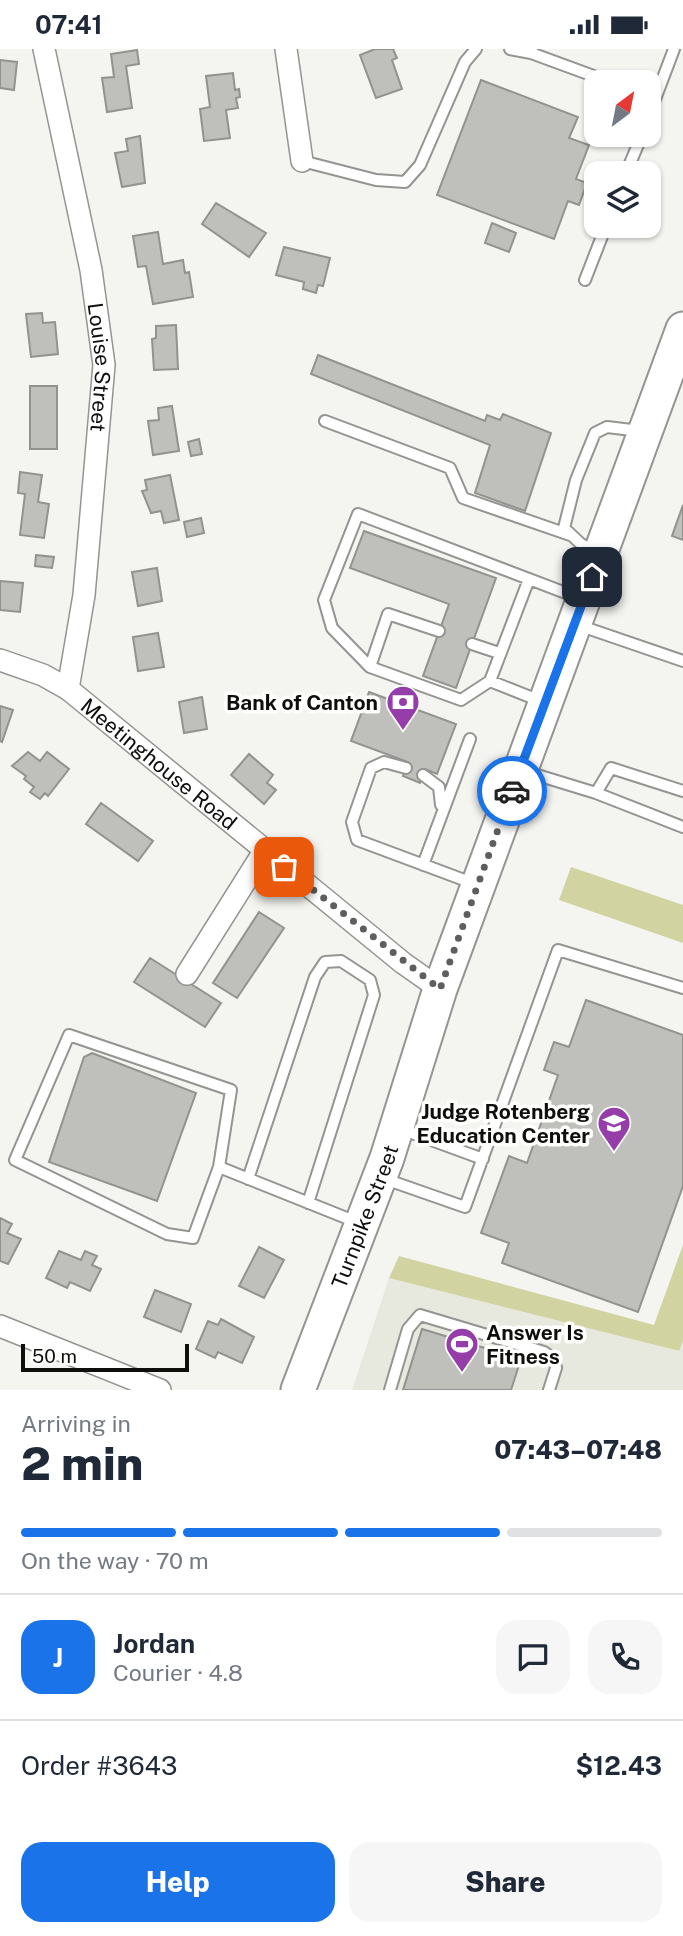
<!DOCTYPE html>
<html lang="en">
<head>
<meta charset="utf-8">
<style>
	:root { --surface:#fff; --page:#f6f6f7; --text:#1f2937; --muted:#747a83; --line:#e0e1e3; --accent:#1a73e8 }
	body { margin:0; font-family:"Public Sans",sans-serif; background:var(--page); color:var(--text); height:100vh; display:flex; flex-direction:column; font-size:26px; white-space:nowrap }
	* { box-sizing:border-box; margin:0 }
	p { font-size:23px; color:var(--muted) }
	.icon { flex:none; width:38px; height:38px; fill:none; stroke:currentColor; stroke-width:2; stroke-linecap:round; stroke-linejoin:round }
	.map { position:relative; height:1341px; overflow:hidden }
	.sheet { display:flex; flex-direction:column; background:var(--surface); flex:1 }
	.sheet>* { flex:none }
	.needle { width:46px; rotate:32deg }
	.controls { position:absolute; left:584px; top:21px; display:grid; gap:14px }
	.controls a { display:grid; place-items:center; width:77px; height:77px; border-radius:14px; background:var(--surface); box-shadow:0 2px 5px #0004; font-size:35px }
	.scale { position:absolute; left:21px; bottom:18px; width:168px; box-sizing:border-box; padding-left:7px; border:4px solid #0e0e0d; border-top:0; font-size:19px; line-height:24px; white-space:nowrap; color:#0e0e0d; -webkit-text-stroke:5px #fffffe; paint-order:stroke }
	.pin { position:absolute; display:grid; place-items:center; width:60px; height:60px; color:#fff; margin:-30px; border-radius:14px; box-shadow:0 4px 10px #0006 }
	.courier { position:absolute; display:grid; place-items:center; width:70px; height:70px; margin:-35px; border:5px solid #1a73e8; border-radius:50%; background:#fff; color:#222; box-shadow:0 2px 9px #0007 }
	.headline em { font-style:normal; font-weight:800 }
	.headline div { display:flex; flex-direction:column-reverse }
	.headline { display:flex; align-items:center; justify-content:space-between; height:119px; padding:0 21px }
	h1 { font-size:46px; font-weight:800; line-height:52px }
	.bar { display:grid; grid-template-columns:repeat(4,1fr); gap:10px 7px; align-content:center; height:84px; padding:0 21px }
	.bar i { height:9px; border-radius:5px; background:var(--line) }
	.bar .on { background:var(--accent) }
	.bar p { grid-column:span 4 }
	.line { display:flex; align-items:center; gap:18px; padding:0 21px; border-top:2px solid var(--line) }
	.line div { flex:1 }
	.round { display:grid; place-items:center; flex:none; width:74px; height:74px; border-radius:21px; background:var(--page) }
	.button { display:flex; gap:14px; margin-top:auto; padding:14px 21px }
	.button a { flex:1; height:80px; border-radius:21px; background:var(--accent); color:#fff; font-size:28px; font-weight:800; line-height:80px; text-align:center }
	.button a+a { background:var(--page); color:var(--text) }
	.status { display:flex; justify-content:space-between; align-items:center; height:49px; padding:0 35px; background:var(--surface); direction:ltr }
	.status svg { height:19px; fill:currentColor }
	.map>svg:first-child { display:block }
	.built { fill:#e8e9de }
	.green { fill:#d1d3a0 }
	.building { fill:#bfc0bc; stroke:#92928f; stroke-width:2 }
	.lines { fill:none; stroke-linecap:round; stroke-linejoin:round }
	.lane-casing { stroke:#949592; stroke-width:14 }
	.street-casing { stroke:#949592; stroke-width:24 }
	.primary-casing { stroke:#949592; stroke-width:37 }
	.lane { stroke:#fff; stroke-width:10 }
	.street { stroke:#fff; stroke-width:21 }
	.primary { stroke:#fff; stroke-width:33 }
	.done { stroke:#5e5e5d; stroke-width:7; stroke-dasharray:0 12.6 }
	.route { stroke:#1a73e8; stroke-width:9 }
	.labels { text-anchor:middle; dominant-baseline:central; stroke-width:7; stroke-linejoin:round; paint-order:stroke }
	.street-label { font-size:21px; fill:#0e0e0d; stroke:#fffffe }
	.poi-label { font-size:21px; font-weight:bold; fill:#0e0e0d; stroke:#fffffe; text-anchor:end }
</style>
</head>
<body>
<div class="status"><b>07:41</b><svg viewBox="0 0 49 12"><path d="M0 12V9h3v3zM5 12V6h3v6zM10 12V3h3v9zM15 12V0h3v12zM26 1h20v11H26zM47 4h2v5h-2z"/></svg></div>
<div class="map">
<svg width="683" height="1341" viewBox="0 0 683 1341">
	<rect width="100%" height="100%" fill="#f4f4f1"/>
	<path class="built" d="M389,1229L678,1302L683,1292V1341H352Z"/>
	<path class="green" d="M571,818L683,856V894L559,851Z
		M683,1196V1292L679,1302L389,1229L399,1207L654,1276Z"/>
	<path class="building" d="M375,0H393L397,9L392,11L402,40L376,49L360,6Z
		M137,1L139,15L126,17L132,59L107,63L102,29L114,28L111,5Z
		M0,11L17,13L14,41L0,39Z
		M233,24L235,41L239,40L240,48L236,49L238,59L226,61L230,89L204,92L200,60L210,58L206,27Z
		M481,31L578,68L569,89L589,96L576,130L587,134L579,156L568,152L554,190L437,146Z
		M140,87L145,134L122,138L115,104L128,102L126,90Z
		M216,154L266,184L249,208L202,175Z
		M492,174L516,184L509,203L485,194Z
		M158,183L163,215L183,211L185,224L189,223L193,248L153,255L146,217L138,218L133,187Z
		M284,198L330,209L323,237L318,236L316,244L303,240L304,233L276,226Z
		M42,264L43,274L55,273L58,305L31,308L26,265Z
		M176,276L178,320L154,321L152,290L156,289V277Z
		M318,306L485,372L487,366L500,371L503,365L551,384L525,462L475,444L490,396L311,325Z
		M30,337H57V400H30Z
		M172,357L179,402L153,406L148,372L159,371L158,359Z
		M199,390L202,405L191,407L188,393Z
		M20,423L42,426L38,453L49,455L44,489L20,486L25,445L18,444Z
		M170,426L179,471L164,474L161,462L151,464L142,442L147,441L145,431Z
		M683,456V491L672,487Z
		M201,469L204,484L187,488L184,473Z
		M364,482L496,529L456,639L423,627L449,555L350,519Z
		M36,506L54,508L52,519L35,517Z
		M157,519L162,552L138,557L132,523Z
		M0,532L23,534L20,563L0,561Z
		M158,584L164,618L138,622L133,588Z
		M369,643L456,675L437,725L425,720L420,734L403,727L408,713L351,692Z
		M202,648L207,680L184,684L179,653Z
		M0,657L13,661L2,693L0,692Z
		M28,703L40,712L47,703L69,720L48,747L45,744L40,750L30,743L34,738L24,730L26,727L12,717Z
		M249,705L273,726L267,734L276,741L264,755L231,726Z
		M101,754L153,792L138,812L86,775Z
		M259,863L284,879L237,949L213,934Z
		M150,909L221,954L205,978L134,933Z
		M586,951L683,986V1137L638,1263L502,1214L509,1194L481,1184L509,1107L527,1114L558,1026L544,1021L554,993L569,998Z
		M92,1004L196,1044L157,1152L49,1113L84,1008Z
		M0,1169L12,1175L7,1184L21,1190L8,1215L0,1212Z
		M259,1198L284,1211L264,1249L239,1237Z
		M59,1202L81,1211L85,1202L97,1207L92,1216L101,1220L90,1242L70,1233L67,1239L46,1229Z
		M155,1241L191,1255L181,1283L144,1268Z
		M221,1270L254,1288L242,1314L218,1303L215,1309L196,1300L208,1272L218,1276Z
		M422,1280L521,1310L511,1341H403Z"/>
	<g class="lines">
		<defs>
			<path id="lane" d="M510,0L531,4
				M532,0L531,4L610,33
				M649,66L674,0
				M302,112L376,131L405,133L420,116L465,13L476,0
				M626,124L642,86
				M585,231L606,177
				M325,372L450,419L463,449L570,486
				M598,504L581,495L564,479L576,431L595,384L607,378L640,382
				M578,576L683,612
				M472,595L499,604
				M370,618L388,565L439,582
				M490,632L529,530
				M543,653L490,632L461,651L370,618L332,579L324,551L358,465L579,549
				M406,719L384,713L371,719L352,773L357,791L475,835
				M524,722L596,744L683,778
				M423,726L439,738L441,756
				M596,744L611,719L683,742
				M423,816L470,690
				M401,1080L483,1110
				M219,1118L231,1041L69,986L15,1111L167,1185L193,1189L219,1118L359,1174
				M382,1129L465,1158L558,901L683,939
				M248,1130L315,928L325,913L341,912L370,931L374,946L308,1154
				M390,1341L408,1280L420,1266L544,1303L554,1310L556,1319L549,1341"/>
			<g id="street">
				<path id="s1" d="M44,0L91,221L104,316L84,546L68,640"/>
				<path d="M286,0L302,112"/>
				<path id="s2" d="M0,611L43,626L68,640L403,914L440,940"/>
				<path d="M187,925L265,801"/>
				<path d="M0,1277L160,1341"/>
			</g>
			<g id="primary">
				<path id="s3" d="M298,1341L387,1109L440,940L683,280"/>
			</g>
		</defs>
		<use href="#lane" class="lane-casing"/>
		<use href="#street" class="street-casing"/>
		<use href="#primary" class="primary-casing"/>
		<use href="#lane" class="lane"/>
		<use href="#street" class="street"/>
		<use href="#primary" class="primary"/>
	</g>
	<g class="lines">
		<path class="done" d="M284,818L440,940L512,742"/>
		<path class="route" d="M512,742L592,528"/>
	</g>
	<defs>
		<symbol id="bank-pin" viewBox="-11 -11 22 30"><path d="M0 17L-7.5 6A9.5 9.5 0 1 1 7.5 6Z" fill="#953da9" stroke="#fffffe"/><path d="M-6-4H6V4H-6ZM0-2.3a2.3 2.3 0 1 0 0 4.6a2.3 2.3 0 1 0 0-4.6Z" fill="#fff"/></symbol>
		<symbol id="school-pin" viewBox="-11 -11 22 30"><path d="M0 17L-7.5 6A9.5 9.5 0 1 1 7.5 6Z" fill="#953da9" stroke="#fffffe"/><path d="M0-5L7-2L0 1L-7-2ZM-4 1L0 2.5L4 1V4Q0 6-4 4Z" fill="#fff"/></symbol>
		<symbol id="stadium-pin" viewBox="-11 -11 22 30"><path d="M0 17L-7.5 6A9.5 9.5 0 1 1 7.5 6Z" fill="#953da9" stroke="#fffffe"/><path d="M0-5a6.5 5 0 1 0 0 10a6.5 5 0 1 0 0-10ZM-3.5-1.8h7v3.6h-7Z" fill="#fff"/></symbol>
	</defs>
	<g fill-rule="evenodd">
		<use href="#bank-pin" x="384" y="634" width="38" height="52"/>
		<use href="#school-pin" x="595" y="1055" width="38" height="52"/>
		<use href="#stadium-pin" x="443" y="1276" width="38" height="52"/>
	</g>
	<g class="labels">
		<g class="street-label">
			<text stroke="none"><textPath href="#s1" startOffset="324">Louise Street</textPath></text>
			<text stroke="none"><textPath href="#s2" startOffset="192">Meetinghouse Road</textPath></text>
			<text stroke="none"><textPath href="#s3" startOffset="186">Turnpike Street</textPath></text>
		</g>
		<g class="poi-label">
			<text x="378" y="653">Bank of Canton</text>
			<text x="590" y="1062">Judge Rotenberg<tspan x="590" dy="24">Education Center</tspan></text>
			<text x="486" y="1283" text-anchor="start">Answer Is<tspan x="486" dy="24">Fitness</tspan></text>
		</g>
	</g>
</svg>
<div class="controls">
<a><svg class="needle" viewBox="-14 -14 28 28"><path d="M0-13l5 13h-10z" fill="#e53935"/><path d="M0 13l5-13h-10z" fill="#747a83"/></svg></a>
<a><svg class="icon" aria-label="layers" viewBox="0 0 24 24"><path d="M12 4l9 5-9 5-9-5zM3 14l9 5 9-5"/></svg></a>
</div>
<div class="scale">50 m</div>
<div class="pin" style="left:284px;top:818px;background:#ea580c"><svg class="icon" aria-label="bag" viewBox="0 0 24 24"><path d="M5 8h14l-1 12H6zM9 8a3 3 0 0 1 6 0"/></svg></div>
<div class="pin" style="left:592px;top:528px;background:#1f2937"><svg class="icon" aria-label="home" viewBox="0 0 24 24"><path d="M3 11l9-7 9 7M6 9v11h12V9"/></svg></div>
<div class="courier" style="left:512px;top:742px"><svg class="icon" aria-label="car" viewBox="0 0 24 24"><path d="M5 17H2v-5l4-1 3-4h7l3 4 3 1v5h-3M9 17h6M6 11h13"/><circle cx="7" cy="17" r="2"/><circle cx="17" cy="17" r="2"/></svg></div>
</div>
<section class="sheet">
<div class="headline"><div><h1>2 min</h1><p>Arriving in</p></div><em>07:43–07:48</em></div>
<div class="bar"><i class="on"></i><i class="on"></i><i class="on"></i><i></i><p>On the way · 70 m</p></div>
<div class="line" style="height:126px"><b class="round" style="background:var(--accent);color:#fff">J</b><div><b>Jordan</b><p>Courier · 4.8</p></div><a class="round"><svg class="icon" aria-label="chat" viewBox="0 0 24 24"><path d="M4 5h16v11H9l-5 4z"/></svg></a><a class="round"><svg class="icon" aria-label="phone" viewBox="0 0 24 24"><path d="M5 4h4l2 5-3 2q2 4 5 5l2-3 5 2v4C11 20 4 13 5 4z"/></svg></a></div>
<div class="line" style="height:91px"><div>Order #3643</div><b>$12.43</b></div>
<div class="button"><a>Help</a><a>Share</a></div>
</section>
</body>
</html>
